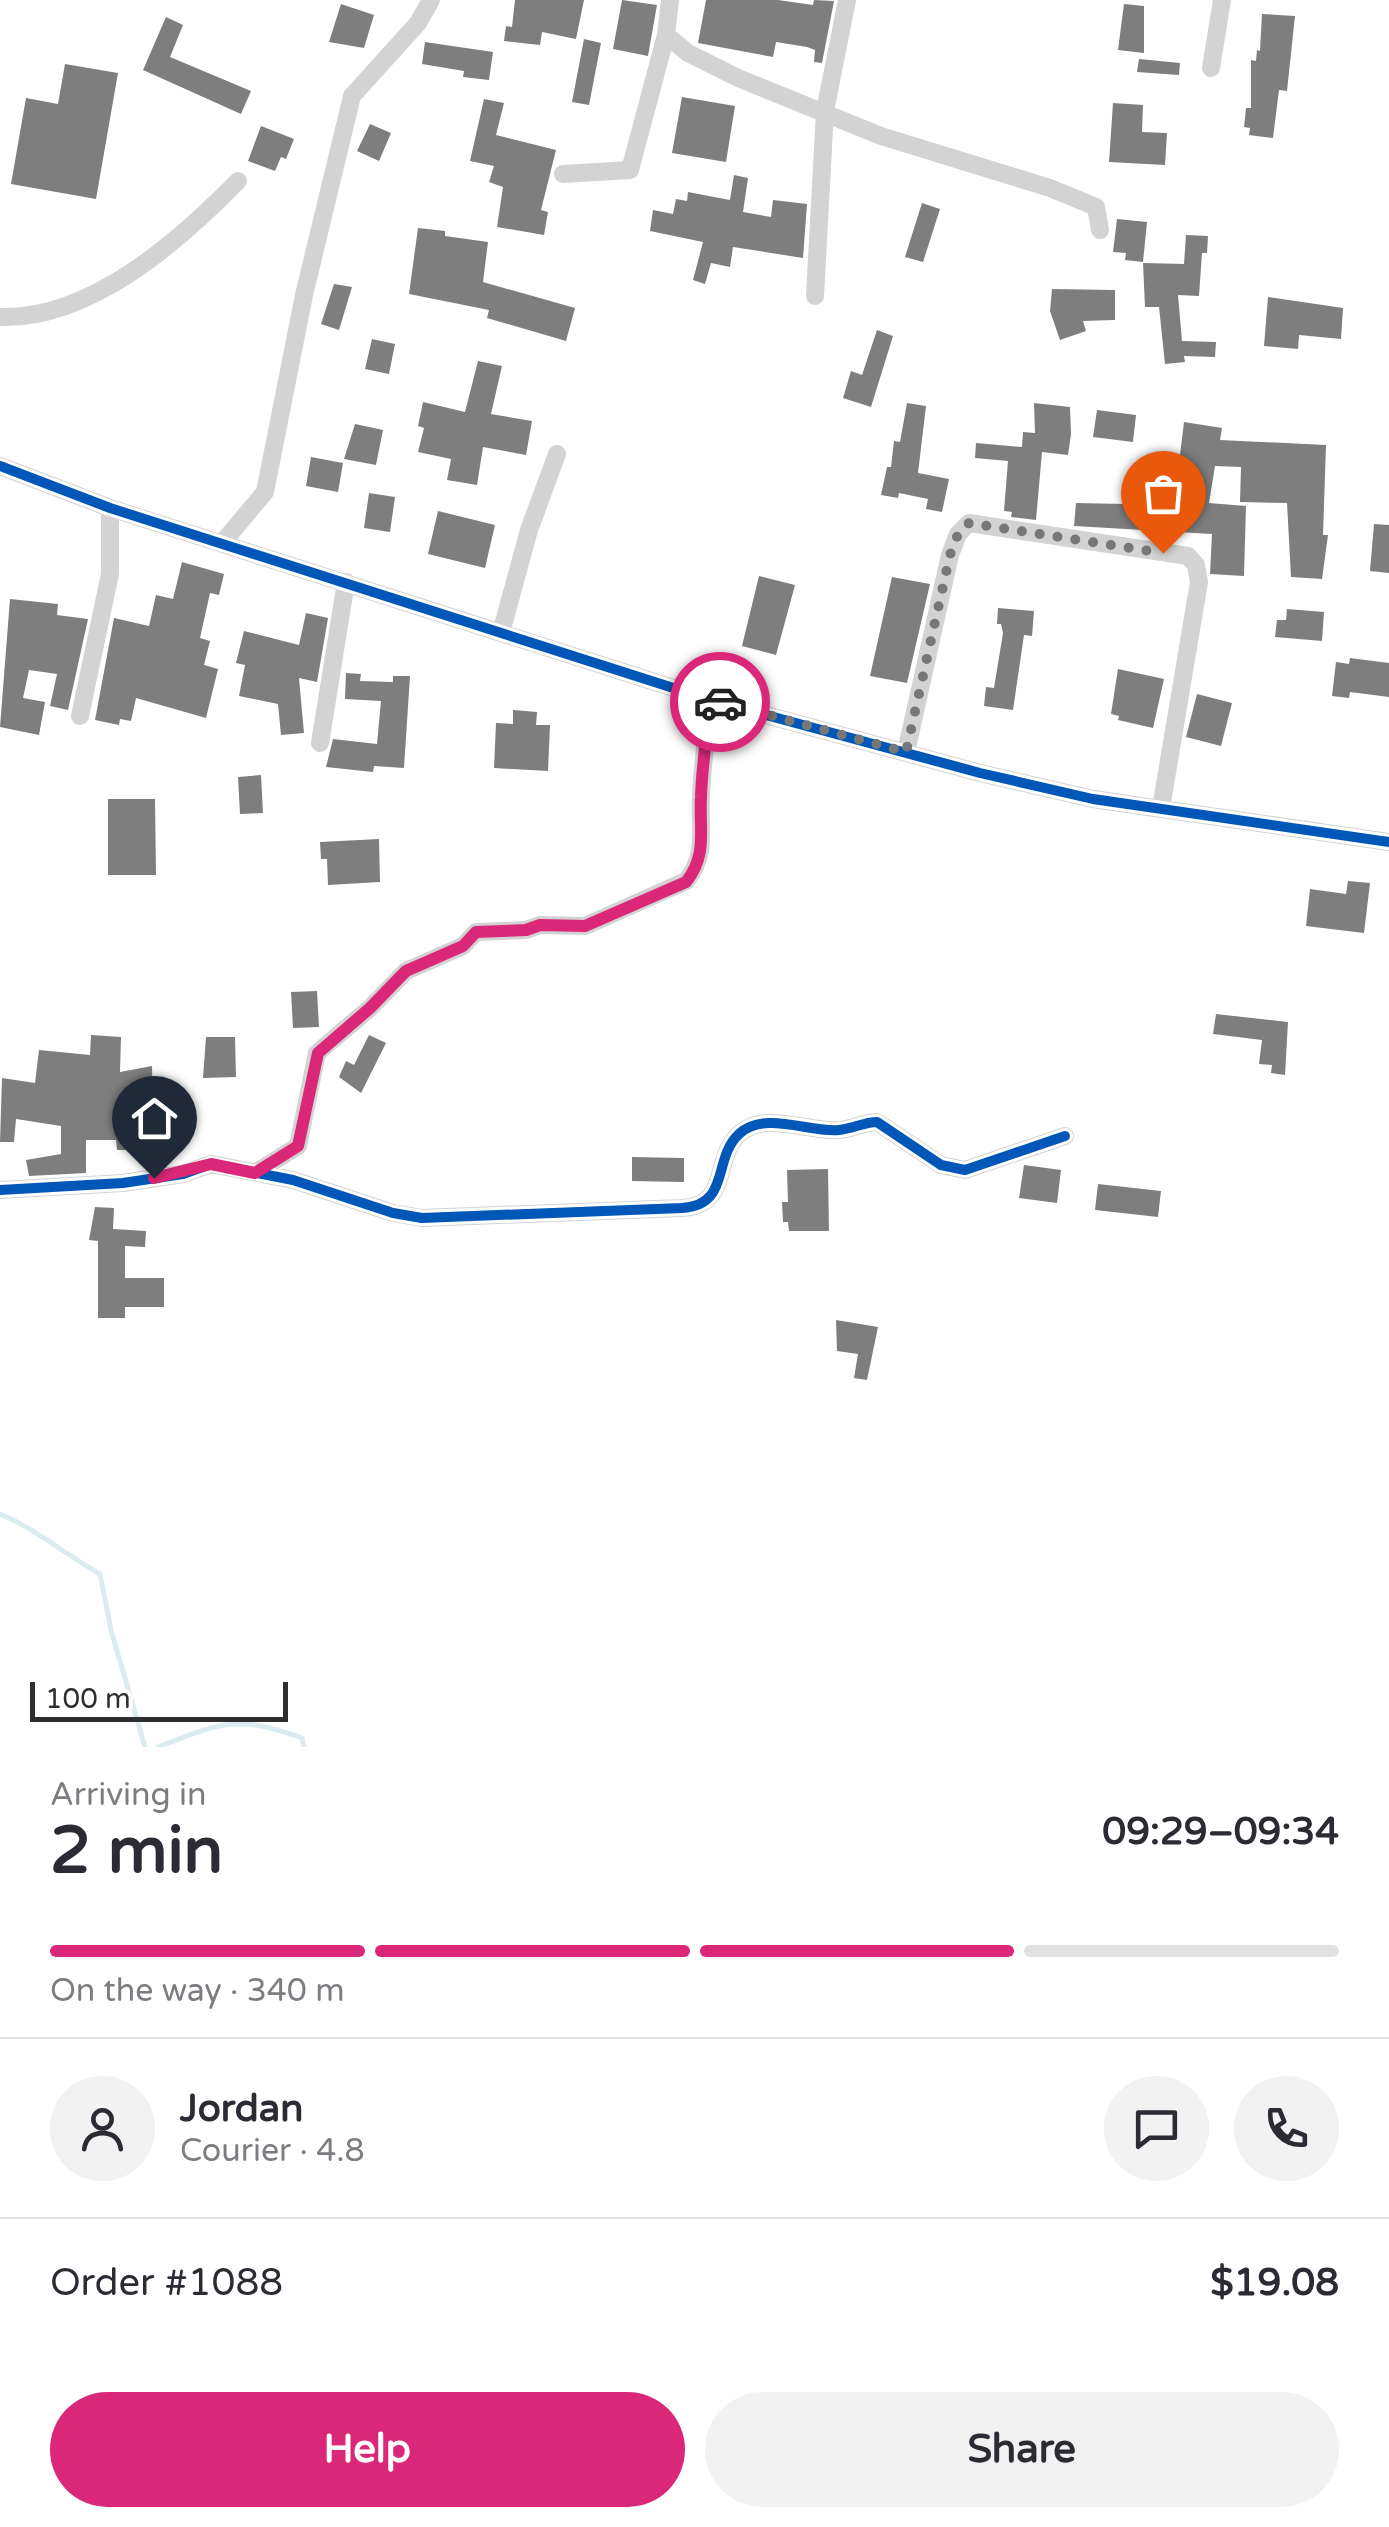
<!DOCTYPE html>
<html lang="en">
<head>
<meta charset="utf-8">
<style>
	:root { --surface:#fff; --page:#f2f2f3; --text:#2b2b33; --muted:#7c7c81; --line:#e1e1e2; --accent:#db2777 }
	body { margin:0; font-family:"Varela Round",sans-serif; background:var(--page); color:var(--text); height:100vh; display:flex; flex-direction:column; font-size:38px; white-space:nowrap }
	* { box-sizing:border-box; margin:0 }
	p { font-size:32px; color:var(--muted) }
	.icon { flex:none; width:55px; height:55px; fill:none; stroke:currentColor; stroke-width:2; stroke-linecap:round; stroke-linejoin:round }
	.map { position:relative; height:1747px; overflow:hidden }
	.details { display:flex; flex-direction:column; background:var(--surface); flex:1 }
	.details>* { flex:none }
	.scale { position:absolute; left:30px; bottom:25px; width:258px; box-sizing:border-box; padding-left:10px; border:5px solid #2e2e2e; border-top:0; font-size:28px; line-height:35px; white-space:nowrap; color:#2e2e2e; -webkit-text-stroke:8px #fff; paint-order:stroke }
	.pin { position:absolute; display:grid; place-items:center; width:85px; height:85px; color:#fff; margin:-102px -42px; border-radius:50% 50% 50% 0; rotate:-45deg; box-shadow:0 0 10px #0007 }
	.pin .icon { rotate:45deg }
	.courier { position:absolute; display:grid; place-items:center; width:100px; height:100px; margin:-50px; border:8px solid #db2777; border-radius:50%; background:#fff; color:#222; box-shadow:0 2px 12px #0007 }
	.summary em { font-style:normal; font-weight:700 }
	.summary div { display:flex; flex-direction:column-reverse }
	.summary { display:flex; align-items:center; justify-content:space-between; height:170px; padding:0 50px }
	h1 { font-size:65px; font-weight:700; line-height:75px }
	.bar { display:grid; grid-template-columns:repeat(4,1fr); gap:15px 10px; align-content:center; height:120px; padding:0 50px }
	.bar i { height:12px; border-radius:8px; background:var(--line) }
	.bar .on { background:var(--accent) }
	.bar p { grid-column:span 4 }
	.line { display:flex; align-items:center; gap:25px; padding:0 50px; border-top:2px solid var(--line) }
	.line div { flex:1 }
	.round { display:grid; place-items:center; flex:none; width:105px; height:105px; border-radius:52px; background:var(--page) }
	.button { display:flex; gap:20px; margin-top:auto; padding:20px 50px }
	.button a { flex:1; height:115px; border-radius:60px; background:var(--accent); color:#fff; font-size:40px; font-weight:700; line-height:115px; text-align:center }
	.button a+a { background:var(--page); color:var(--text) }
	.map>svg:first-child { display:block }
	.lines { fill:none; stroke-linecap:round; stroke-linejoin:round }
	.stream { stroke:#dbebef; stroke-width:5 }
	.building { fill:#7e7e7e }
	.minor { stroke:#d3d3d3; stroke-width:18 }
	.cycleway-casing { stroke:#fff; stroke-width:16 }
	.cycleway { stroke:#0057b8; stroke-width:10 }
	.done { stroke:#777; stroke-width:10; stroke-dasharray:0 18 }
	.route { stroke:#db2777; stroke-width:12 }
</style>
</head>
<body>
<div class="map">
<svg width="1389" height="1747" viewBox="0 0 1389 1747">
	<rect width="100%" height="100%" fill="#fff"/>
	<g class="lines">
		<path class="stream" d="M0,1514C36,1529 66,1555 100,1574L111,1630L145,1747
			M158,1747C220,1723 237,1714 302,1738L304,1747"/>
	</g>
	<path class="building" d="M515,0H584L576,39L542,32L540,45L504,41L506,26L512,27Z
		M622,0L657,5L648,56L613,49Z
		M706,0H778L813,5L814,0L834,1L822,63L814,62L815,50L807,47L776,42L773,57L698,43Z
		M341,4L374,15L364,48L329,42Z
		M1124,4L1144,6V53L1118,50Z
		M1262,14L1295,16L1287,91L1279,90L1273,138L1249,135L1250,128L1244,127L1246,108H1251V60L1256,61L1257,50L1260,51Z
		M166,17L183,25L170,57L251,91L241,114L143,70Z
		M584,39L601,43L589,105L572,102Z
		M425,42L493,52L489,80L463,77L464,71L422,64Z
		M1139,59L1180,63L1179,75L1137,72Z
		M65,64L118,73L96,199L11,184L26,98L58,104Z
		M682,97L735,106L726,162L672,153Z
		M484,99L504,103L496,135L556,150L541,210L548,212L544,235L497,227L503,187L489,182L494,166L470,161Z
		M1113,103L1143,105L1142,132L1167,133L1165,165L1109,162Z
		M370,124L391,133L379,161L357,151Z
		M261,126L294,139L286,159L281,157L275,171L248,161Z
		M734,175L748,178L743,212L771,217L773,200L807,204L803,258L733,247L730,267L711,263L705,284L693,280L703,242L650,231L653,210L673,214L676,199L687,201L688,192L730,200Z
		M922,203L940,209L923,262L905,257Z
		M1117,219L1147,222L1143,262L1125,260L1126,253L1113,252Z
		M418,228L445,231V236L488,242L483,282L575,308L566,341L487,318L489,310L409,294Z
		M1186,235L1208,236L1207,253H1202L1199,296L1178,295L1182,341L1216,342L1215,357L1184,356L1185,362L1165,364L1159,307H1145L1143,263L1184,264Z
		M334,284L352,287L339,330L321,324Z
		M1052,289L1115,290V320L1083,321L1086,331L1060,340L1050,311Z
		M1268,297L1343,308L1341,339L1299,335L1298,349L1264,346Z
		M877,330L893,336L871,407L843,398L851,371L862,375Z
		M372,339L395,344L389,374L365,369Z
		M478,361L502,366L491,414L532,421L526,455L483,447L477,485L447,480L451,459L418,452L424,428L418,426L423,402L465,412Z
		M907,403L926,406L918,473L949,479L942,512L926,509L928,499L899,493L898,498L881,495L887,467H891L894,441L900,442Z
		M1034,403L1070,407L1071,434L1068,455L1042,452L1036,520L1011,517L1012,512L1004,511L1008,461L975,458L976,443L1022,447L1023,432L1035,433Z
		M1097,410L1136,415L1133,442L1093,437Z
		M1184,422L1222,428L1220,440L1326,445L1323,535H1328L1322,579L1291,577L1287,503L1240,502L1241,467L1215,466L1209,503L1246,506L1244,576L1210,574L1212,534L1074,526L1076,503L1174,505Z
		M355,424L383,430L376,465L344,459Z
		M311,457L343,463L338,492L306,486Z
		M369,493L395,497L390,532L364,528Z
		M438,511L495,525L485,568L428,554Z
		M1374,524L1389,525V573L1370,571Z
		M182,562L224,574L219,595L210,593L200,638L210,641L204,665L218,669L206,718L136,698L131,721L120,719L119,725L95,720L114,618L149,626L156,595L173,599Z
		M759,576L795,585L776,655L742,646Z
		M892,577L930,584L907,683L870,676Z
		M10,599L58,604L57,615L88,619L68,710L50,706L57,674L29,670L23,698L45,702L39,735L0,727Z
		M998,608L1034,611L1032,636L1024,635L1013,710L984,706L986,687L994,688L1003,633L1001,624H997Z
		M1287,609L1324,612L1322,641L1275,637L1277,620H1286Z
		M306,613L328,618L317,682L299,678L304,733L281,735L278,704L239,696L245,665L236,663L244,631L299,645Z
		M1350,658L1389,663V697L1350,692L1349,698L1332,696L1336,662L1349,664Z
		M1118,669L1164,679L1153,728L1118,720L1119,716L1111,714Z
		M346,673L361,674L360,681L393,682V676H410L404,768L374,766L373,772L326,767L333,739L377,744L381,701L345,699Z
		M1197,694L1232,703L1221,746L1186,737Z
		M513,710L537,712L536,725H550L548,771L494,768L496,723L513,724Z
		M261,775L263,813L240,814L238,777Z
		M108,799H155L156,875H108Z
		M379,839L380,882L328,885L327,859H321L320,842Z
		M1348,881L1370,883L1364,933L1306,926L1310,889L1346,894Z
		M317,991L319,1027L293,1028L291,992Z
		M1216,1014L1288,1022L1285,1075L1271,1073L1272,1065L1259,1064L1262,1040L1213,1034Z
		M91,1035L121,1037L120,1072L152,1066L154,1150H117L116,1140H86V1173L29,1176L26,1160L61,1154V1126L16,1119L14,1142H0L2,1078L35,1083L39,1050L90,1055Z
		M369,1035L386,1043L361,1093L339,1077L346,1061L354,1065Z
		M206,1037H235L236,1077L203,1078Z
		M632,1157L684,1158V1182L632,1181Z
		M1024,1165L1061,1170L1057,1203L1019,1198Z
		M828,1169L829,1231H789L788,1222H783L782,1202H788L787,1170Z
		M1098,1184L1161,1191L1158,1217L1095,1210Z
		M95,1207L114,1208L113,1229L146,1231L145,1247L125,1246V1278H164V1307H125V1318H98V1241L89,1240Z
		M836,1320L878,1327L867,1380L854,1378L858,1354L837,1351Z"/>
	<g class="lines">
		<path class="minor" d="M670,0L666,35L688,53L738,78L881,136L1050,188L1096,207L1100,230
			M1211,68L1222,0
			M563,174L630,170L666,35
			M815,296L825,111L847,0
			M0,317C90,320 178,242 238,181
			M0,466L110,508L711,700L980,773L1093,799L1389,842
			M223,542L265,492L304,295L352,96L418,23L431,0
			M501,633L529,530L557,454
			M80,716L110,574V508
			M320,743L346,582
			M906,752L950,555L958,534L969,523L1188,556L1196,565L1199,582L1161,808
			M255,1173L298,1146L317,1053L370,1008L406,971L463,946L476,932L526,930L540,925L585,926L686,881C708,855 699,828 701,797C702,764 707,732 711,700
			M0,1190L123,1183L183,1174L211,1164L293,1180L393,1213L422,1218L682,1208C731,1205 712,1159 739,1134C765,1110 809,1133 839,1130C852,1129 864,1122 877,1122L941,1165L965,1170L1065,1136"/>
		<defs>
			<path id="cycleway" d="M0,466L110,508L711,700L980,773L1093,799L1389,842
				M0,1190L123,1183L183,1174L211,1164L293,1180L393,1213L422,1218L682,1208C731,1205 712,1159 739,1134C765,1110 809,1133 839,1130C852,1129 864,1122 877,1122L941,1165L965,1170L1065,1136"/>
		</defs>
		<use href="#cycleway" class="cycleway-casing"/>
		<use href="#cycleway" class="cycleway"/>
	</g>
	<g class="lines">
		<path class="done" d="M720,702L906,752L950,555L958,534L969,523L1163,553"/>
		<path class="route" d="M154,1178L211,1164L255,1173L298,1146L318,1053L370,1008L406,971L463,946L476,932L526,930L540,925L585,926L686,882C708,855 699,828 701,797C702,764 707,732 711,700L720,702"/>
	</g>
</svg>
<div class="scale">100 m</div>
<div class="pin" style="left:1163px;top:553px;background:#ea580c"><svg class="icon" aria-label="bag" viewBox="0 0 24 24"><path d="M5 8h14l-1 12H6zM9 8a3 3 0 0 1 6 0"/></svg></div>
<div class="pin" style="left:154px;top:1178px;background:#1f2937"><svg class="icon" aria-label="home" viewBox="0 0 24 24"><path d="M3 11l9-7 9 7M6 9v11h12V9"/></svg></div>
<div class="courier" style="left:720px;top:702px"><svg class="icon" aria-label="car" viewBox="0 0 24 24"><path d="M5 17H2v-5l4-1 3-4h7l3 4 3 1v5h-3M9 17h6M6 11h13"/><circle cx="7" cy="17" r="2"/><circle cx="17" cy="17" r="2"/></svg></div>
</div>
<section class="details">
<div class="summary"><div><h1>2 min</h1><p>Arriving in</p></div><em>09:29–09:34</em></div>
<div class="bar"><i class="on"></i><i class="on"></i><i class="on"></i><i></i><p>On the way · 340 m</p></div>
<div class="line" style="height:180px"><a class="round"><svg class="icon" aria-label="person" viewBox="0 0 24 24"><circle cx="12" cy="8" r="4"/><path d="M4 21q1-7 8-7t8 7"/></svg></a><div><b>Jordan</b><p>Courier · 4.8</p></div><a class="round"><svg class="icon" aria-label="chat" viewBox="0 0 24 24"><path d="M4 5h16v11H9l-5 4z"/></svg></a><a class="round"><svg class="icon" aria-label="phone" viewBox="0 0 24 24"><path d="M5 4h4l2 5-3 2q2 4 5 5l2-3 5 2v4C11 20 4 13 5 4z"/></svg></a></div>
<div class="line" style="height:130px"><div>Order #1088</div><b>$19.08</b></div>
<div class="button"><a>Help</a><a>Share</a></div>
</section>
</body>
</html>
